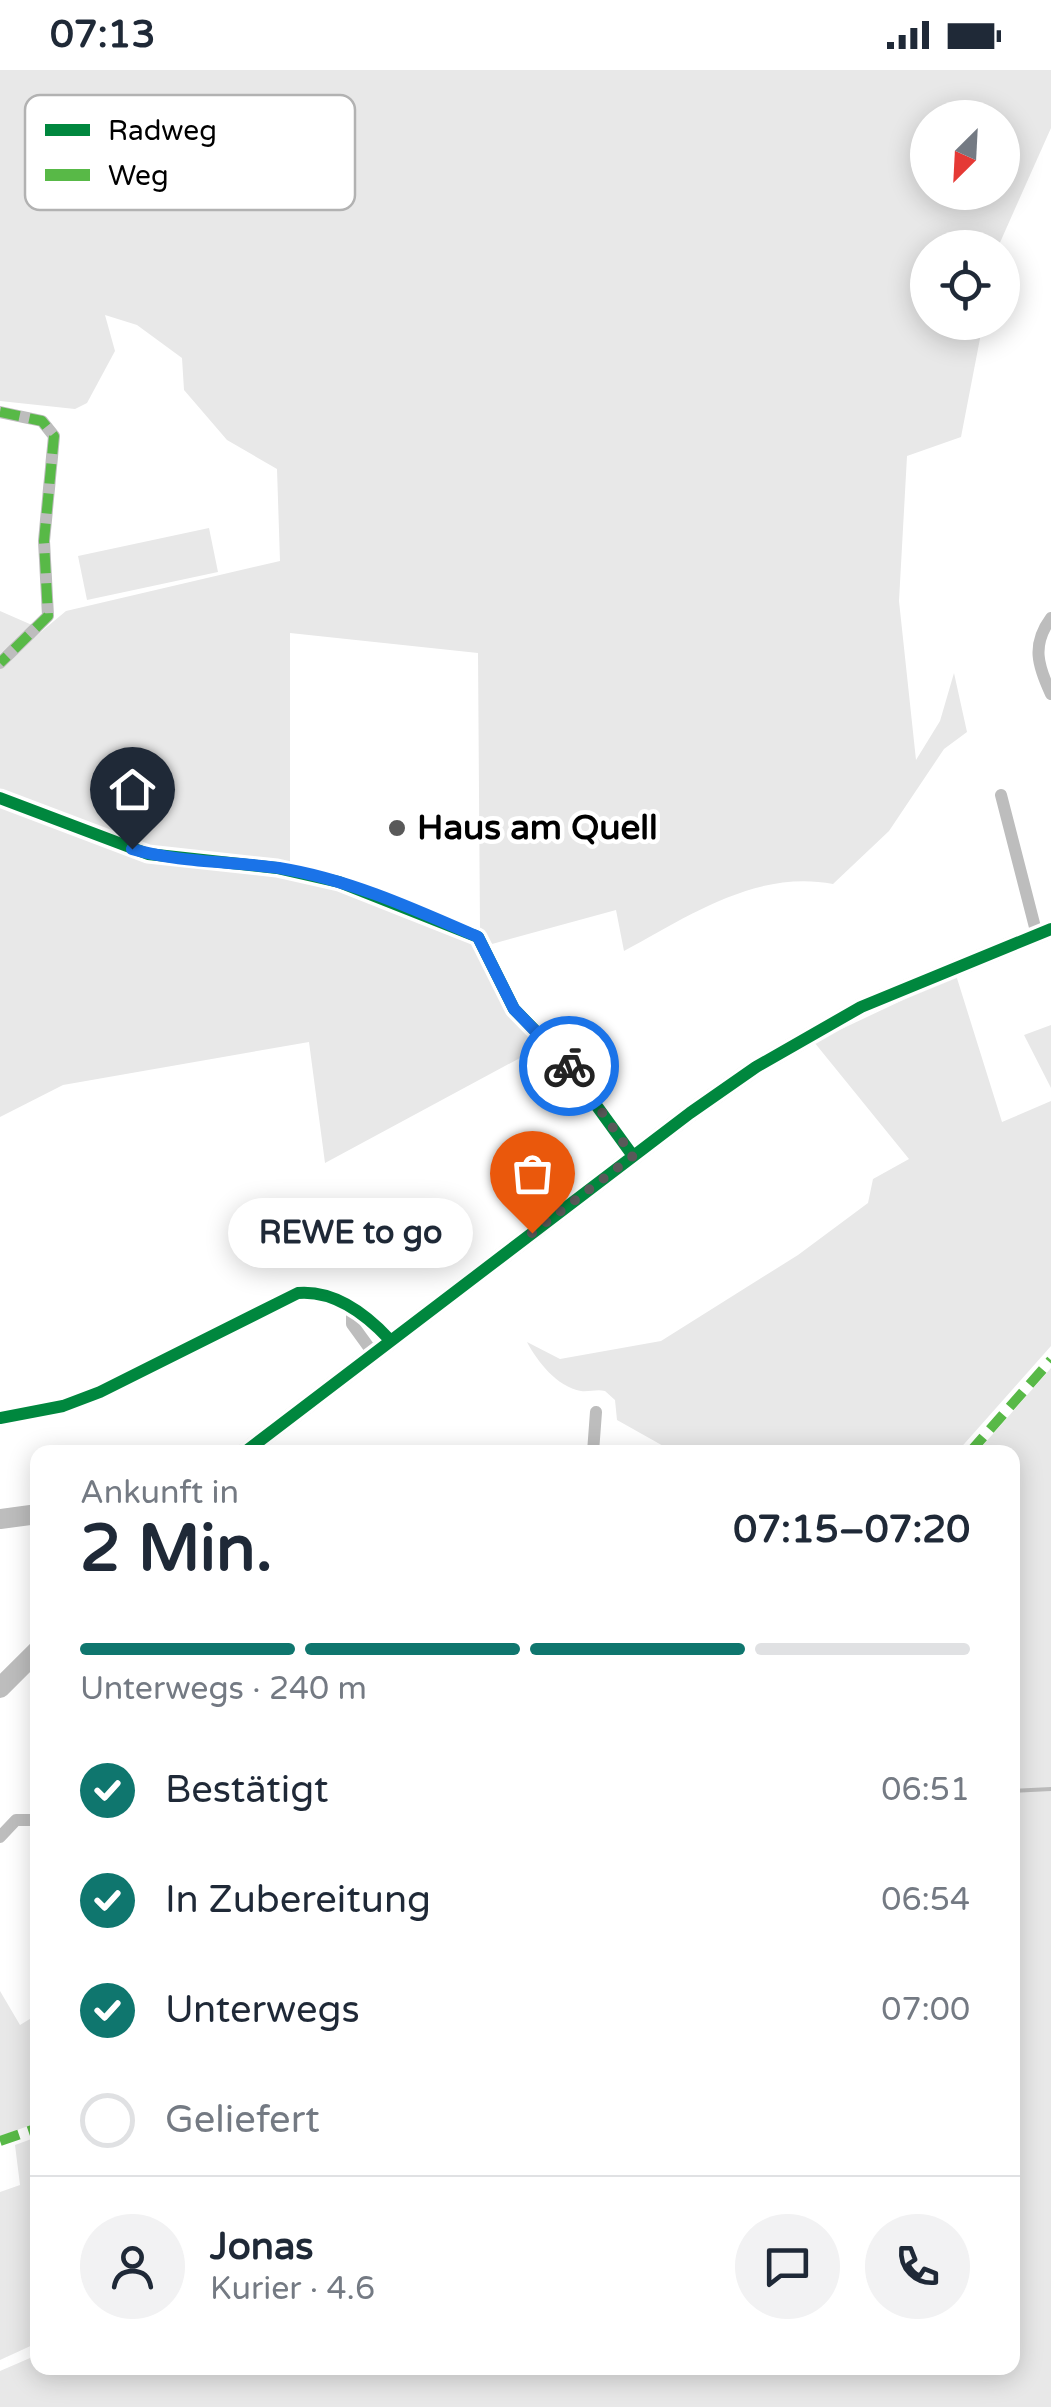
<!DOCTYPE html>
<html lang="de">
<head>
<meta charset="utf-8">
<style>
	:root { --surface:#fff; --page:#f2f2f3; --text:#1f2937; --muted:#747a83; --line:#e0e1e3; --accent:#0f766e }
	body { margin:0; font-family:"Varela Round",sans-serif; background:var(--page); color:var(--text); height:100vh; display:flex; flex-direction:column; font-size:38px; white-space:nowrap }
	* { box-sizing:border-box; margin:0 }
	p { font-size:32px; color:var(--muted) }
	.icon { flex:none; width:55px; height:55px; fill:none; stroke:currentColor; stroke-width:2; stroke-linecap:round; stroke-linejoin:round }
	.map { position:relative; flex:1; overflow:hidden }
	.drawer { position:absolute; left:30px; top:1375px; width:990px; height:930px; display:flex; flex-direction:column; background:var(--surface); border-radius:20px; box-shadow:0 5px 25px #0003 }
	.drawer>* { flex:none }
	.needle { width:65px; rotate:204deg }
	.buttons { position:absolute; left:910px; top:30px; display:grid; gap:20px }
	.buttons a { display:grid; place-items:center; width:110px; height:110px; border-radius:50%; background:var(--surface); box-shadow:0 5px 25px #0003; font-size:50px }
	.pin { position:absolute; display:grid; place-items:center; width:85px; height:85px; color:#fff; margin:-102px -42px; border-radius:50% 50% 50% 0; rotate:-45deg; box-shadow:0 0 10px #0007 }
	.pin .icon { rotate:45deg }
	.courier { position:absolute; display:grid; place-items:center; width:100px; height:100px; margin:-50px; border:8px solid #1a73e8; border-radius:50%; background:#fff; color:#222; box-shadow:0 2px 12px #0007 }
	.bubble { position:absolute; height:70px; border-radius:35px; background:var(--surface); box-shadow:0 5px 25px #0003; font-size:32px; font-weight:700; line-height:70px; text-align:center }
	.head em { font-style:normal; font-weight:700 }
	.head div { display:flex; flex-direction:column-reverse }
	.head { display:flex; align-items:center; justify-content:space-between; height:170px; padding:0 50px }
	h1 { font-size:65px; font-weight:700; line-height:75px }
	.bar { display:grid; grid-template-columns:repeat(4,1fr); gap:15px 10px; align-content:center; height:120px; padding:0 50px }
	.bar i { height:12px; border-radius:8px; background:var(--line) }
	.bar .active { background:var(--accent) }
	.bar p { grid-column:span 4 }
	.line { display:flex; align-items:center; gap:25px; padding:0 50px; border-top:2px solid var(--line) }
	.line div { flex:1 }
	.round { display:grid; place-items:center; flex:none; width:105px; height:105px; border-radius:52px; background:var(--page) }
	ol { padding:0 50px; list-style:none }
	li { display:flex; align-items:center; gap:30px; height:110px }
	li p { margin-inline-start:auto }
	li .icon { padding:10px; border-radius:50%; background:var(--accent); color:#fff; stroke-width:4 }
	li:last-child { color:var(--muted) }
	li i { width:55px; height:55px; border:5px solid var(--line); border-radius:50% }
	.status { display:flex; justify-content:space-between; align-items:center; height:70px; padding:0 50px; background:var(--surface); direction:ltr }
	.status svg { height:28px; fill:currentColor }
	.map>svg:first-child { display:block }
	.green { fill:#e8e8e8; fill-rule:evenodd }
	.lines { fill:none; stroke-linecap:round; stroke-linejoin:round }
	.stream { stroke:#bababa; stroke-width:4 }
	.street { stroke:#bdbdbd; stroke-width:12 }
	.secondary { stroke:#bfbfbf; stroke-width:18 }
	.primary { stroke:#bdbdbd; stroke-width:20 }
	.quiet { stroke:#58b947; stroke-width:10; stroke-dasharray:20 10; stroke-linecap:butt }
	.cycleway-casing { stroke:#fff; stroke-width:19 }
	.cycleway { stroke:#00873e; stroke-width:12 }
	.done { stroke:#595959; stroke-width:10; stroke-dasharray:0 18 }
	.route { stroke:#1a73e8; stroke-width:12 }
	.poi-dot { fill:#595959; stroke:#fff; stroke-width:4 }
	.labels { text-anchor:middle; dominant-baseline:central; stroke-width:9; stroke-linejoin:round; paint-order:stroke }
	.poi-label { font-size:35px; font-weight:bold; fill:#000; stroke:#fff; text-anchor:start }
	.key { fill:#fff; stroke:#b2b2b2; stroke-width:2.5 }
	.key-label { font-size:28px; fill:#000 }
</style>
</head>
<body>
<div class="status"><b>07:13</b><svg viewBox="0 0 49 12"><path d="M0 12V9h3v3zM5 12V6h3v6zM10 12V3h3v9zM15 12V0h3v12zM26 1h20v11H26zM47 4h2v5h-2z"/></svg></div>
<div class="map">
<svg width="1051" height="2337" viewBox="0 0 1051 2337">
	<rect width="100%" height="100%" fill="#fff"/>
	<path class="green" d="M0,0H1051V58L998,177L928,178V252L983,253L961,367L907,386L899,531L916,690L940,651L954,603L967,662L944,679L889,761L833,814C758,799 688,846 624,881L616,840L492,874L480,861L478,583L290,563V796L154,783L0,723V596L66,541L280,491L277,399L227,370L184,320L182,288L137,255L105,245L115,281L87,333L75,339L0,331ZM928,48H1002V122H928Z
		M209,458L218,502L87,530L78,486Z
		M0,541L32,555L0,584Z
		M0,734L158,789L270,802L345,818L431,852L472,873L515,945L544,975L325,1093L309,972L63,1015L0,1047Z
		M956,905L1002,1052L1051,1031V1276L957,1382H674L617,1350L615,1330L605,1321C597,1319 589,1322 581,1321C557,1317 537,1291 527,1272L560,1289L661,1271L798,1185L868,1133L873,1109L909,1089L814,972Z
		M1051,955V1018L1024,965Z
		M1051,1298V2337H0V2301L37,2285L38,2298H1012V1382H977Z
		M0,1921L20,1955L38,1944L37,2053L0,2066Z
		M37,2067V2273L0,2290V2122L20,2115L15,2075Z"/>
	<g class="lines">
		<path class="stream" d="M1012,1721L1051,1719"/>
		<path class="street" d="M0,342L42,351L54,366L44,471L48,546L0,593
			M1051,548C1031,575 1038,596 1051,624
			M1001,725L1037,865
			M0,728L148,784L277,798L339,812L478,867L514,939L562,988L633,1086
			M352,1239V1254L373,1283
			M0,1348L63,1336L100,1322L298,1223C335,1220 366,1244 390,1270
			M593,1382L596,1342
			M0,1767L16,1750H38"/>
		<path class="secondary" d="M245,1382L690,1043L756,997L861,937L1051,859"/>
		<path class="primary" d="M0,1449L38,1444
			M0,1618L38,1580"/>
		<path class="quiet" d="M0,342L42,351L54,366L44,471L48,546L0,593
			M970,1382L1051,1290
			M0,2071L38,2058"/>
		<defs>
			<path id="cycleway" d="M0,728L148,784L277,798L339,812L478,867L514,939L562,988L633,1086
				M0,1348L63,1336L100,1322L298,1223C335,1220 366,1244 390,1270
				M245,1382L690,1043L756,997L861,937L1051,859"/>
		</defs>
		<use href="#cycleway" class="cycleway-casing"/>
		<use href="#cycleway" class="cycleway"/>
	</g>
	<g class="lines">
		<path class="done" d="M532,1163L633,1086L569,996"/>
		<path class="route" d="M132,779C180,793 230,791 279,798C348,809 414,839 478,867L514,939L569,996"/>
	</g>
	<circle class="poi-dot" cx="397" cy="758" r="10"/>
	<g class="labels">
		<g class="poi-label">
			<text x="417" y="758">Haus am Quell</text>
		</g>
	</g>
	<rect x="25" y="25" width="330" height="115" rx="15" class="key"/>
	<rect x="45" y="54" width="45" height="12" fill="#00873e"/>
	<rect x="45" y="99" width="45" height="12" fill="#58b947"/>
	<g class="key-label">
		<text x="108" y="70">Radweg</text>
		<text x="108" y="115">Weg</text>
	</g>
</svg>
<div class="buttons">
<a><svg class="needle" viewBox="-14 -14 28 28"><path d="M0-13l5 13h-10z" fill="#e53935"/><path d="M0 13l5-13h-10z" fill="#747a83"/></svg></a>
<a><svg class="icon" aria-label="locate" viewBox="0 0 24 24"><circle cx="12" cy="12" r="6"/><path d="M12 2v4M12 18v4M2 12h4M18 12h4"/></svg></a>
</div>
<div class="pin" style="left:532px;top:1163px;background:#ea580c"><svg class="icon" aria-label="bag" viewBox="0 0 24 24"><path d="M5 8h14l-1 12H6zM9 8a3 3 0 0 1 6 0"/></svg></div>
<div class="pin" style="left:132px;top:779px;background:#1f2937"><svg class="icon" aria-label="home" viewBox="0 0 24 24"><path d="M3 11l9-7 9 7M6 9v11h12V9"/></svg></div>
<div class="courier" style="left:569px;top:996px"><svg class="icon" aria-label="bike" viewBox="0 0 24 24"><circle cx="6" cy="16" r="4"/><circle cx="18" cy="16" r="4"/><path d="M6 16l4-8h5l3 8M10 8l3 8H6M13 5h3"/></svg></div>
<div class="bubble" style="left:228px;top:1128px;width:245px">REWE to go</div>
<section class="drawer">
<div class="head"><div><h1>2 Min.</h1><p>Ankunft in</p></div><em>07:15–07:20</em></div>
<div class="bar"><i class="active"></i><i class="active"></i><i class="active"></i><i></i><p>Unterwegs · 240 m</p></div>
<ol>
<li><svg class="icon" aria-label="check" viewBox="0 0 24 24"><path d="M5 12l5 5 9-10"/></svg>Bestätigt<p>06:51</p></li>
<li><svg class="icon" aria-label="check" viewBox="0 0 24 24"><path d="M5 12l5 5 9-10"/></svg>In Zubereitung<p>06:54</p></li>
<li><svg class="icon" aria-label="check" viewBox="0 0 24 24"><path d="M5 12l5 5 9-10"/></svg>Unterwegs<p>07:00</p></li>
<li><i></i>Geliefert</li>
</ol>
<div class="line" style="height:180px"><a class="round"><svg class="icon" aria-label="person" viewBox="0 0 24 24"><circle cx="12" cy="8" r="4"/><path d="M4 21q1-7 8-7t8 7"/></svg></a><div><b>Jonas</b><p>Kurier · 4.6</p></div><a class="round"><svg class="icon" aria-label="chat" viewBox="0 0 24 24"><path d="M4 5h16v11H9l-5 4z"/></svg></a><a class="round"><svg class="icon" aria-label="phone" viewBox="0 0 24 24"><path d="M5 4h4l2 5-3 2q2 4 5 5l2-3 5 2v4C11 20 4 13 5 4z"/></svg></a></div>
</section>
</div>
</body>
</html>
